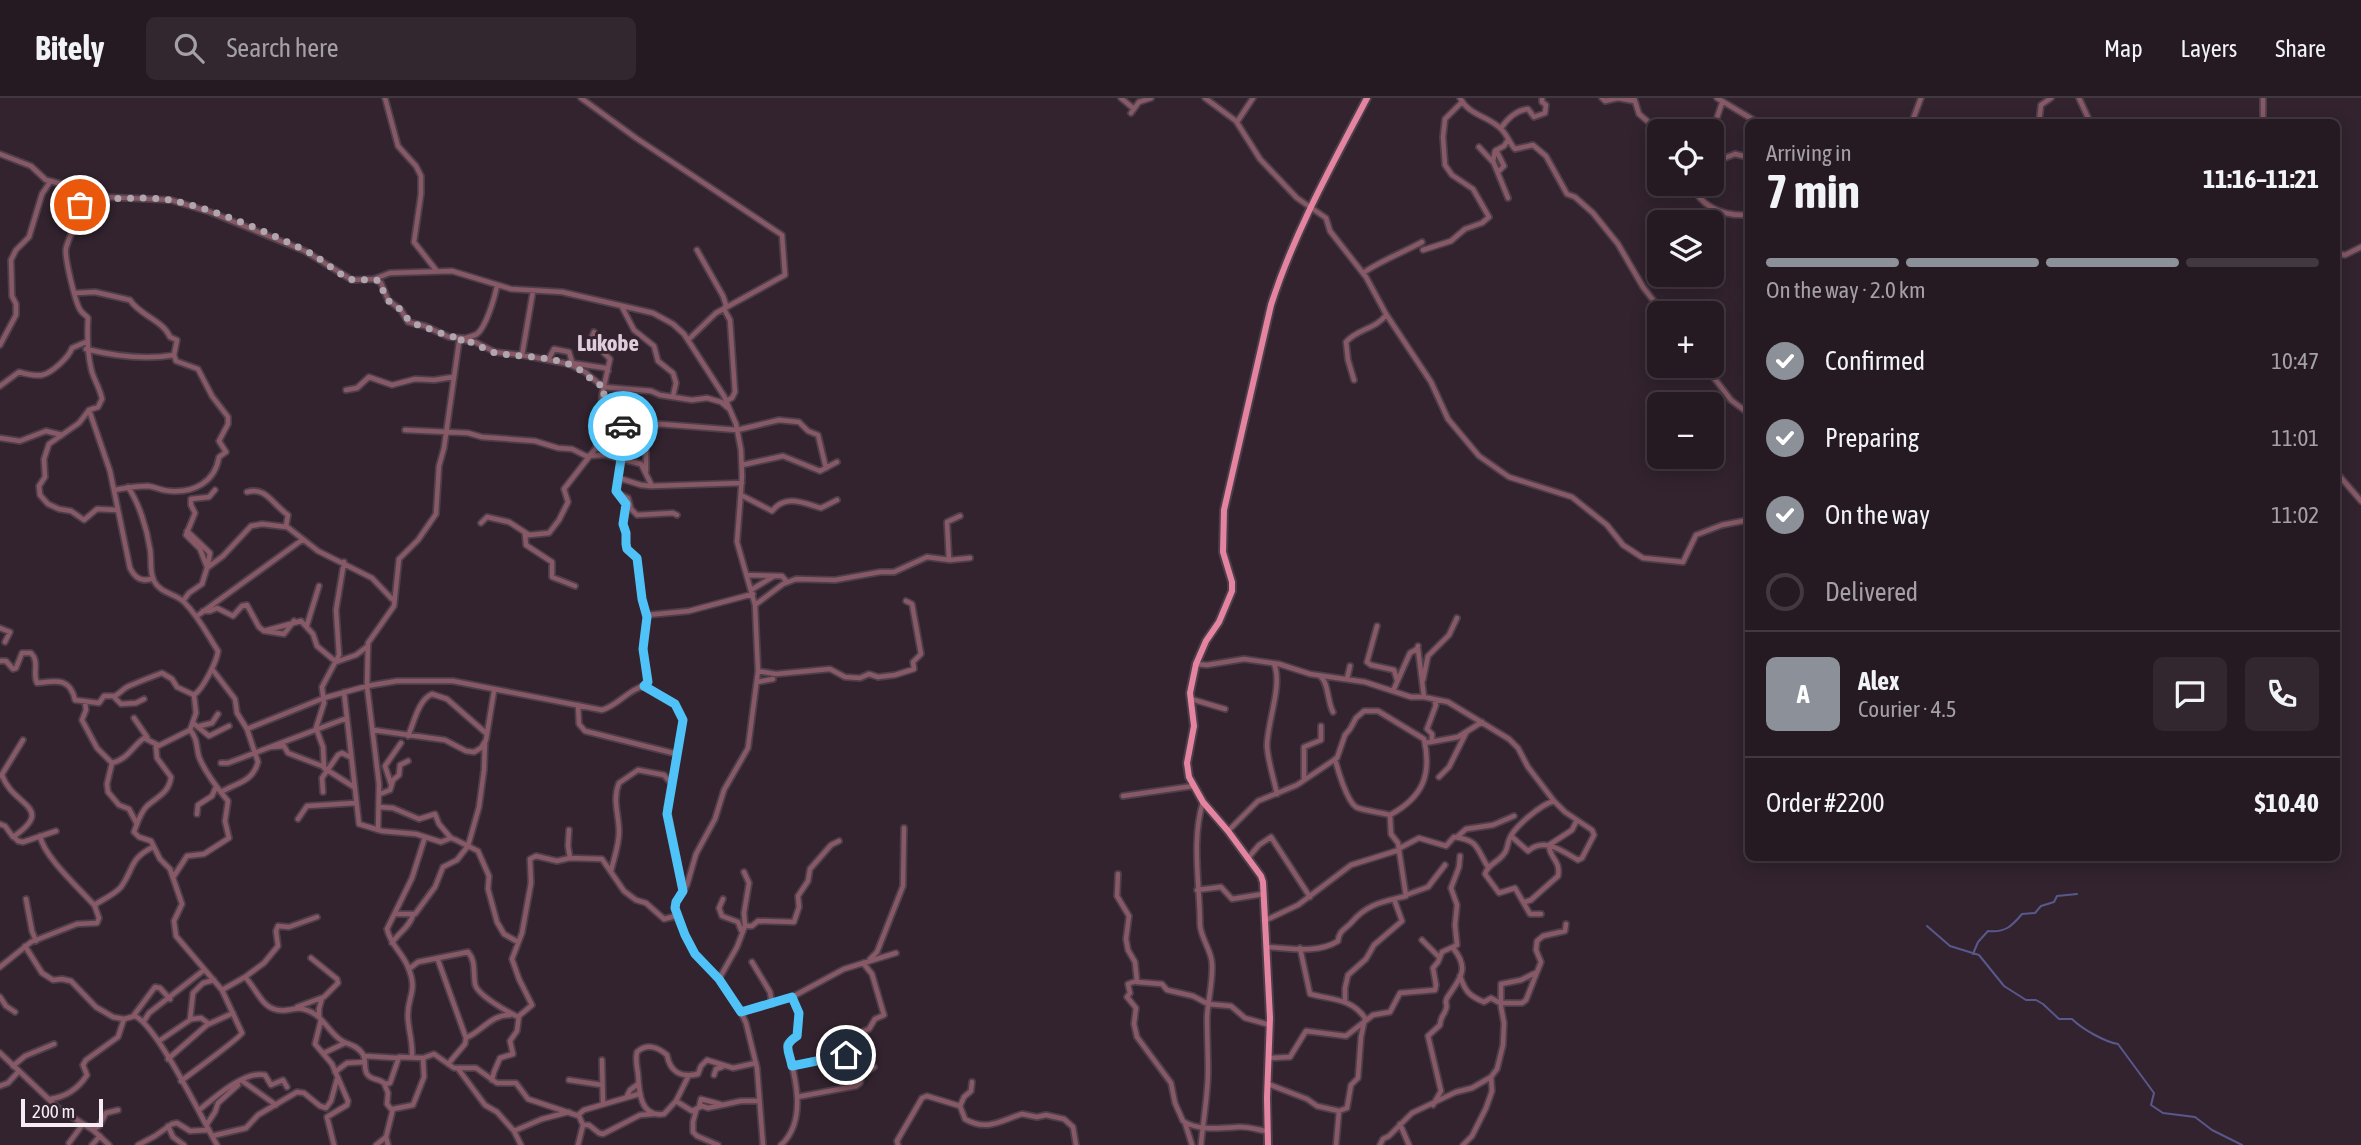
<!DOCTYPE html>
<html lang="en">
<head>
<meta charset="utf-8">
<style>
	:root { --surface:#261a22; --page:#32272f; --text:#f1f3f6; --muted:#a4a1a5; --line:#423840; --accent:#8c9099 }
	body { margin:0; font-family:"Asap Condensed",sans-serif; background:var(--page); color:var(--text); height:100vh; display:flex; flex-direction:column; font-size:26px; white-space:nowrap }
	* { box-sizing:border-box; margin:0 }
	p { font-size:23px; color:var(--muted) }
	.icon { flex:none; width:38px; height:38px; fill:none; stroke:currentColor; stroke-width:2; stroke-linecap:round; stroke-linejoin:round }
	.map { position:relative; flex:1; overflow:hidden }
	.panel { position:absolute; left:1745px; top:21px; width:595px; height:742px; display:flex; flex-direction:column; background:var(--surface); border-radius:10px; box-shadow:0 4px 18px #0003,0 0 0 2px var(--line) }
	.panel>* { flex:none }
	.fabs { position:absolute; left:1647px; top:21px; display:grid; gap:14px }
	.fabs a { display:grid; place-items:center; width:77px; height:77px; border-radius:10px; background:var(--surface); box-shadow:0 4px 18px #0003,0 0 0 2px var(--line); font-size:35px }
	.scale { position:absolute; left:21px; bottom:18px; width:82px; box-sizing:border-box; padding-left:7px; border:4px solid #f6ecf3; border-top:0; font-size:19px; line-height:24px; white-space:nowrap; color:#f6ecf3; -webkit-text-stroke:5px #32232e; paint-order:stroke }
	.pin { position:absolute; display:grid; place-items:center; width:60px; height:60px; color:#fff; margin:-30px; border:4px solid #fff; border-radius:50%; box-shadow:0 2px 7px #0007 }
	.courier { position:absolute; display:grid; place-items:center; width:70px; height:70px; margin:-35px; border:5px solid #4fc3f7; border-radius:50%; background:#fff; color:#222; box-shadow:0 2px 9px #0007 }
	.head em { font-style:normal; font-weight:700 }
	.head div { display:flex; flex-direction:column-reverse }
	.head { display:flex; align-items:center; justify-content:space-between; height:119px; padding:0 21px }
	h1 { font-size:46px; font-weight:700; line-height:52px }
	.bar { display:grid; grid-template-columns:repeat(4,1fr); gap:10px 7px; align-content:center; height:84px; padding:0 21px }
	.bar i { height:9px; border-radius:5px; background:var(--line) }
	.bar .on { background:var(--accent) }
	.bar p { grid-column:span 4 }
	.line { display:flex; align-items:center; gap:18px; padding:0 21px; border-top:2px solid var(--line) }
	.line div { flex:1 }
	.round { display:grid; place-items:center; flex:none; width:74px; height:74px; border-radius:10px; background:var(--page) }
	ol { padding:0 21px; list-style:none }
	li { display:flex; align-items:center; gap:21px; height:77px }
	li p { margin-inline-start:auto }
	li .icon { padding:7px; border-radius:50%; background:var(--accent); color:#fff; stroke-width:4 }
	li:last-child { color:var(--muted) }
	li i { width:38px; height:38px; border:4px solid var(--line); border-radius:50% }
	header { display:flex; align-items:center; gap:42px; box-sizing:border-box; height:98px; padding:0 35px; background:var(--surface); border-bottom:2px solid var(--line) }
	header strong { font-size:33px }
	nav { display:flex; gap:38px; margin-inline-start:auto; font-size:24px }
	.search { width:490px; height:63px; background:var(--page); display:flex; align-items:center; gap:18px; box-sizing:border-box; padding:0 24px; border-radius:10px; color:var(--muted); font-size:26px }
	.map>svg:first-child { display:block }
	.lines { fill:none; stroke-linecap:round; stroke-linejoin:round }
	.stream { stroke:#58588c; stroke-width:2 }
	.minor-casing { stroke:#4d3f4a; stroke-width:8 }
	.major-casing { stroke:#4d3f4a; stroke-width:10 }
	.minor { stroke:#875865; stroke-width:4.5 }
	.major { stroke:#e484a1; stroke-width:6 }
	.done { stroke:#b1a6ae; stroke-width:7; stroke-dasharray:0 12.6 }
	.route { stroke:#4fc3f7; stroke-width:9 }
	.labels { text-anchor:middle; dominant-baseline:central; stroke-width:6; stroke-linejoin:round; paint-order:stroke }
	.quarter-label { font-size:23px; font-weight:bold; fill:#e0ccdb; stroke:#32232e }
</style>
</head>
<body>
<header>
<strong>Bitely</strong>
<div class="search"><svg class="icon" aria-label="search" viewBox="0 0 24 24"><circle cx="10" cy="10" r="6"/><path d="M15 15l6 6"/></svg>Search here</div>
<nav><a>Map</a><a>Layers</a><a>Share</a></nav>
</header>
<div class="map">
<svg width="2361" height="1047" viewBox="0 0 2361 1047">
	<rect width="100%" height="100%" fill="#32232e"/>
	<g class="lines">
		<path class="stream" d="M1927,828L1950,848L1979,857L2004,888L2026,902H2036L2043,906L2059,921H2072C2082,931 2105,944 2118,946L2154,995L2151,1007L2163,1015L2195,1019L2212,1032L2242,1047
			M1973,856L1978,844L1988,833C2005,835 2012,828 2022,816L2035,815L2041,808L2054,804L2057,798L2077,796"/>
		<defs>
			<path id="minor" d="M385,0L398,48L416,68L421,78V96L414,144L436,172
				M581,0L636,40L782,137L785,177L716,215L688,242
				M1121,0L1134,11
				M1205,0L1236,23L1260,61L1297,100L1326,120L1330,133L1366,179L1386,216L1431,284L1448,321L1479,358L1509,379L1572,399L1607,427L1623,447L1643,460L1683,464L1696,437L1722,427L1748,422
				M1460,0C1469,17 1485,17 1499,29C1507,35 1509,45 1515,51L1533,47L1546,58L1567,96L1575,99L1593,115L1618,146L1643,189L1663,215
				M1602,0L1605,3L1618,0L1634,3
				M1634,0L1639,16L1659,33
				M1717,0L1757,24
				M2079,0L2090,24
				M1131,15L1139,4L1151,0
				M1237,24L1253,0
				M1912,24L1921,0
				M2039,24L2041,7L2051,0
				M2263,24V0
				M1501,30C1508,20 1516,12 1528,11L1534,19L1545,15L1546,7L1542,4V0
				M1712,34L1722,5
				M1508,42L1504,48L1495,53L1493,63L1508,100
				M1479,49L1492,63
				M1496,52L1504,68L1499,73
				M1712,54L1722,61L1735,56L1748,59
				M0,56L31,68L46,82L70,88L82,98L171,102L210,114L305,153L352,182L374,181L390,175L452,173L511,191L562,194L653,215L673,226L684,236L724,298L736,326L741,352L742,379L737,444L755,507L758,573L748,650L724,692L715,721L696,756L687,787L676,804L675,810L676,818L695,856L719,881L741,914L746,925L757,970L763,1047
				M1691,86C1702,110 1723,118 1748,117
				M78,98C83,117 71,132 66,150C64,158 76,208 81,213C83,216 86,217 88,220C87,238 87,253 91,270C92,278 100,290 102,301L98,309L89,312L79,325L49,346L44,361L45,379L39,388L40,397L48,406L59,411L71,413L84,422L97,411L117,412
				M697,152L723,198L726,207L724,211L730,222L735,294L732,300L726,303
				M1423,152L1451,143L1465,131L1482,125L1489,119L1473,91L1452,77L1445,67L1443,39L1445,21L1462,4
				M2336,155L2345,157L2361,149
				M1363,175C1382,162 1402,155 1422,144
				M374,181L381,185L388,202L401,212L408,224L425,228L449,239L463,240
				M76,195L95,194L130,202C139,217 163,222 170,239L177,242L174,257L176,263L198,271L212,298L228,319V326L219,343L226,354L219,359C215,384 194,395 170,393C162,393 156,389 148,388C136,388 126,390 114,392
				M622,209L634,232L654,248L658,263L673,275L676,285L673,298
				M461,242C466,239 472,239 477,236C486,229 495,199 497,187
				M0,247L16,217V206L12,198L11,162L16,152L29,139L42,96L50,84
				M86,251C114,258 145,262 174,257
				M522,257L533,193
				M548,262L554,251L569,254L573,267
				M572,265L605,270L608,273
				M1705,268L1731,302L1748,315
				M1354,282L1348,262L1346,244C1357,231 1376,231 1386,217
				M0,288L19,274C26,276 35,278 42,277C52,275 69,259 72,250L86,244
				M346,292L357,290L369,279L392,287L415,281L434,282L453,279
				M602,309C608,319 620,323 627,334L623,349L617,395L628,400L631,411L637,417L673,415L677,417
				M89,312L110,373L130,470C135,480 142,485 153,480
				M405,332L468,335L482,339L535,343L558,350L572,351L586,358L605,357L641,366L652,388L742,385
				M641,339L659,326L737,332L779,322L799,324L808,333L818,337L826,370
				M0,340L20,343L46,333L62,337
				M627,340L646,353V373
				M742,367L783,358L820,373L837,364
				M2336,374L2361,403
				M619,380L641,387L651,388
				M128,389C139,405 147,431 150,451C152,462 149,472 154,483C161,496 175,495 184,504C199,519 207,536 218,553C217,563 203,591 194,597
				M247,394C266,388 273,407 288,417L286,428L318,453L372,480L392,501
				M741,397L772,413C786,396 803,405 821,410L837,402
				M481,425L487,419L509,424L529,437L549,435L559,422L568,404L564,391L596,350L601,326L602,297L610,261L591,242L594,234
				M187,433L210,455L208,466
				M525,436L526,447L552,464V479L575,488
				M949,462L947,424L960,418
				M344,464L336,512L339,557L322,589L324,605L316,630L323,649L324,670L354,689
				M207,469L200,451L186,437L195,415L191,407V401L209,399L215,392
				M747,477L782,478L787,484
				M751,492L774,478
				M183,503L189,495L202,486L207,470L223,458L251,428L262,426L287,429
				M755,507L783,486L796,481L835,482L880,474H894L927,459L950,462L970,460
				M203,513H210L217,510L233,518L242,508L247,507L259,529L264,533L301,523L313,536L317,548L336,564L356,557L368,548
				M647,517L689,513L753,496
				M197,518L302,442
				M307,527L319,488
				M1377,528L1367,564L1371,567L1394,572L1397,582
				M0,530L10,534L5,544
				M265,533L284,536L294,523
				M1418,551L1424,599
				M0,563H6L13,571L16,570L22,555H31C40,564 32,575 37,585C56,583 70,579 75,602L99,605L104,598H115C120,595 124,590 129,588C141,583 151,579 162,575L172,581L177,589L194,597L196,615L190,632L156,649L157,660L171,679C169,695 158,698 147,708C140,715 137,726 134,734L139,739L151,743L160,761L170,771L182,806L174,823L176,838L222,892L242,935C240,940 190,976 181,983
				M1196,566L1207,567L1244,561L1279,566L1310,576L1365,584L1411,599H1424L1448,604L1509,641L1518,650L1528,669L1554,703L1565,714L1592,732L1594,737L1582,760L1578,762C1562,753 1545,739 1528,753L1511,738
				M1274,566C1283,587 1267,624 1267,648C1268,664 1274,681 1277,696
				M212,571L235,601L237,615L247,631L258,664C253,684 236,685 221,694
				M758,573L776,576L830,571L845,579L860,580L869,576L878,579L895,577L914,571L913,564L921,556L912,506L906,503
				M1320,578C1329,585 1327,603 1333,614
				M1347,581L1350,568
				M1423,582L1428,558L1449,537L1457,520
				M757,584L773,581
				M645,588L675,606L683,622L667,710L683,792
				M1393,593L1410,555L1417,551L1418,548
				M344,594L359,726L382,733L416,736L441,744L451,740L456,742L478,753L489,778L488,791L497,824L504,836L518,844
				M114,599L121,606L136,605L144,601
				M1191,601L1225,611
				M85,604L86,612L82,622L97,650L112,665
				M578,607L579,626L585,633L677,656
				M134,620L147,639
				M193,625L209,638L229,628
				M200,628L212,625L218,616
				M247,631L324,600L367,588L397,583H453L602,612C619,607 628,591 647,587L643,546L647,519L642,501L637,460L627,451L626,446V435L623,426L627,409L620,398
				M373,632L445,642L466,653L474,654L481,650L486,642L494,593
				M408,638C414,625 418,602 432,596L447,601L487,636
				M1432,643V636L1427,631L1436,607L1434,602
				M1425,645L1458,639L1482,624
				M271,649L284,648L288,655L322,668
				M1335,661C1338,673 1347,703 1356,709C1361,712 1383,715 1390,717
				M221,665H228L347,620
				M1,678L23,642
				M1439,679L1449,669L1466,635
				M1304,681V649L1321,642V628
				M391,686L385,668L401,645
				M323,694L322,680L338,657L342,655L350,659
				M380,696L390,692L393,682L399,677L400,667L408,663
				M1123,698L1193,688
				M380,709L393,710L419,721L435,716L439,726L451,740
				M197,716L198,707L212,698L216,689
				M298,721L307,708L355,705
				M0,726L5,728L13,739C57,709 12,708 2,677
				M137,726L129,711L119,707L108,694L107,686L112,665C128,661 132,649 144,640L158,647
				M378,732L379,686L367,588L368,545L394,508L399,461L418,442L436,416L439,368L444,350L459,244L463,242L475,244L495,254L522,257L569,266L585,274L603,289L651,293L660,297L692,302L707,300L721,304L728,310
				M569,732L568,748L570,760L602,761L624,793L636,802L646,805L664,821L676,818
				M1228,733L1258,703L1297,687L1337,660L1345,637L1350,631L1356,620L1364,613H1378L1424,641C1432,677 1423,699 1390,717L1391,736L1398,745L1399,752L1351,767L1298,807L1264,823
				M40,738C44,759 80,791 95,808
				M14,739L18,743L23,744L56,733
				M1457,739L1466,731L1493,727L1514,718
				M1400,750L1419,740L1446,748L1454,739C1479,742 1476,750 1488,769
				M1248,760L1259,747L1271,739L1310,799
				M611,773C614,760 619,747 619,734C619,716 612,702 619,685L638,672L664,677L671,685
				M1118,776L1117,798L1129,818L1126,841L1128,852L1135,864L1137,884L1162,886L1167,892L1193,898L1208,906L1231,908L1245,920L1270,927
				M174,778L187,758L204,756L229,740L225,723L228,703C218,691 205,674 199,659C196,649 198,641 190,632
				M1197,792L1221,789L1232,801L1263,796
				M1406,797L1428,789L1445,767
				M26,801L32,833L36,843
				M723,801L719,810L722,818L738,824L741,832
				M1525,804L1531,802L1558,778C1561,762 1549,760 1549,747L1572,732L1577,722
				M395,816H415L435,789L443,769L457,762L468,748L479,709L484,672L485,644
				M1541,816H1530L1515,790L1499,795L1485,776C1488,766 1497,765 1503,757C1508,752 1507,747 1509,742C1513,729 1542,706 1554,703
				M745,828H752L758,823L794,824L799,809L798,798L808,783L810,771L831,747L839,743
				M1422,842L1439,859
				M392,845C400,833 409,830 413,817
				M25,848L42,875L53,882L62,881L71,883L96,909L113,919L124,921L135,918C158,929 202,1021 217,1047
				M1266,849C1289,850 1318,856 1338,843C1339,833 1344,832 1351,825C1367,806 1382,804 1406,798L1399,752
				M1300,850L1310,896C1332,902 1351,900 1365,920L1361,939L1358,980L1351,987L1347,1010L1339,1013
				M870,861L877,854L903,788L904,730
				M438,862L466,940L465,946L448,966
				M752,864L770,894L772,906
				M0,869L31,844L77,826L97,825L99,820L95,809L96,806C104,801 115,796 121,789C134,771 129,761 153,749
				M409,871L418,864L468,854C476,863 473,874 475,886C477,897 508,914 518,919
				M1460,878C1465,893 1469,898 1484,904L1491,900L1500,905H1522L1526,902L1541,864L1536,852L1537,843L1543,838L1565,833L1566,826
				M245,879L264,865L278,848L276,833L278,828L289,829L317,819
				M719,881L737,849L745,828L744,815L749,785L744,774
				M1136,883L1128,886L1130,895L1127,899L1136,910L1134,926L1137,939L1171,985L1175,1005L1183,1023C1198,1033 1221,1030 1238,1029C1247,1028 1258,1032 1266,1033
				M222,892L245,879C255,889 261,907 274,911C290,917 296,903 316,917C326,924 333,939 344,944C351,947 357,948 362,955C367,961 363,969 367,976C372,983 380,980 385,986L390,985L399,959L423,960L434,956L454,970H476L497,985H516L528,1001L579,1018L583,1027L578,1047
				M0,899L6,908L15,914
				M1345,903V890L1348,877L1366,861L1374,847L1402,823L1394,801
				M297,909L324,899L338,885L337,881L311,860
				M741,914L792,899L844,871L896,855
				M134,917L155,889L160,890L170,901
				M319,919V911L322,900
				M192,921L201,920L209,926L233,915
				M321,922L315,946L332,966L348,1003L347,1007L327,1019L334,1047
				M144,923L149,915L204,872
				M466,940C481,934 492,916 510,917
				M159,943L190,922L193,895L203,885L214,882
				M0,955L58,1010L93,1032L109,1047
				M324,955L345,945
				M365,958L398,960
				M412,959C413,945 409,935 408,921C406,898 419,895 408,869C402,854 391,848 387,831L412,780L425,739
				M1268,960L1290,959L1306,933L1346,938L1373,917L1390,914L1400,895L1435,892L1436,887L1433,870L1438,864L1442,854L1457,847L1455,827L1457,807L1451,790L1459,769L1460,758
				M168,961L208,926
				M602,962L603,1006
				M13,968L25,958L54,946
				M792,968L848,956L850,939L869,931L875,921L884,917L872,876L863,865
				M459,972L485,1007L497,1014L514,1033L521,1047
				M335,974L347,965L365,964
				M714,977L716,971L722,969
				M688,979L676,1003L664,1016C640,1020 639,993 638,976C637,968 635,962 637,954C647,945 658,949 667,957C670,974 681,980 698,976L701,968L707,962L733,970L756,965
				M241,982L276,1007
				M492,982L494,974L500,960L513,956L510,943L517,933L519,918L532,907L519,881L512,861L522,835L531,785L530,761L536,758L557,763L570,760
				M569,982L602,987
				M384,985L388,995L387,1006L392,1012
				M1268,986L1307,1001L1317,1008L1339,1013L1336,1047
				M0,988L8,985L19,973
				M627,998L630,992L638,986
				M797,999L856,988L860,985L862,976L874,969
				M50,1001C66,999 78,991 87,977L83,967L86,962L118,939L124,921
				M676,1003L692,1013L702,1008L708,1010L741,1003H758
				M1433,1007L1441,993L1428,938L1440,927C1440,919 1444,918 1446,911C1448,905 1444,906 1447,900C1459,881 1471,872 1453,850
				M960,1008L964,999L971,993L972,984
				M699,1009L701,1001L720,1006
				M199,1012C214,1000 245,972 265,977L271,987L283,982L287,989
				M696,1013L693,1024V1034L697,1038L718,1047
				M578,1017L584,1012L639,996
				M1185,1025L1192,1047
				M207,1026L215,1014L218,1005L238,987
				M1400,1026L1409,1047
				M583,1027H589L599,1035L603,1036L640,1017L653,1016
				M168,1028L173,1039L184,1047
				M93,1032L99,1028L106,1015L118,1012
				M514,1033L542,1021L569,1014
				M212,1038L246,1030L258,1017L297,994L304,995L320,1008L326,1010L331,1003L337,981
				M386,1039L388,1047
				M69,1045L83,1026
				M92,1047L100,1038
				M138,1047L155,1038L172,1026L177,1025L190,1033L209,1032
				M376,1047L386,1039L393,1011L413,1007L424,979L423,960
				M781,1047C808,1022 795,978 787,946L798,937L799,915L792,899
				M898,1047L897,1043L922,1000L927,998L960,1008L965,1021C987,1034 1002,1022 1022,1016L1037,1019L1046,1017L1064,1021L1073,1029L1076,1047
				M1201,1047C1203,1023 1208,997 1208,973C1208,955 1207,937 1207,919C1208,902 1213,884 1212,866C1212,853 1200,839 1200,826C1200,788 1191,742 1203,704
				M1380,1047L1383,1041L1389,1038L1412,1015L1456,994L1472,990L1491,979
				M1463,1047L1472,1038L1486,1010L1492,993L1491,979L1497,971L1503,947L1504,925L1501,909V886L1521,882L1537,874"/>
			<path id="major" d="M1268,1047L1267,1000L1270,920L1263,784L1261,778L1228,733L1203,704L1189,679L1187,665L1194,628L1190,595L1196,566L1206,543L1219,524L1232,493V484L1223,454L1224,412L1271,207C1294,135 1332,67 1367,0"/>
		</defs>
		<use href="#minor" class="minor-casing"/>
		<use href="#major" class="major-casing"/>
		<use href="#minor" class="minor"/>
		<use href="#major" class="major"/>
	</g>
	<g class="lines">
		<path class="done" d="M80,107L78,97C110,105 143,96 175,103C217,112 273,136 312,156C324,163 335,173 347,180C358,185 369,179 379,183L387,202L398,209L411,225C429,229 444,239 463,240L460,243C475,242 483,252 496,255C519,259 552,258 573,268C585,273 592,285 605,289L602,310L623,328"/>
		<path class="route" d="M623,328L627,333V340L623,348L616,393L626,406L623,426L626,435V446L627,451L637,460L642,501L647,519L643,551L648,584L644,588L675,606L683,622L667,716L683,793L676,804L675,810L685,837L695,856L719,881L741,914L792,899L799,915L797,938C782,948 789,951 792,968L846,957"/>
	</g>
	<g class="labels">
		<g class="quarter-label">
			<text x="608" y="245">Lukobe</text>
		</g>
	</g>
</svg>
<div class="fabs">
<a><svg class="icon" aria-label="locate" viewBox="0 0 24 24"><circle cx="12" cy="12" r="6"/><path d="M12 2v4M12 18v4M2 12h4M18 12h4"/></svg></a>
<a><svg class="icon" aria-label="layers" viewBox="0 0 24 24"><path d="M12 4l9 5-9 5-9-5zM3 14l9 5 9-5"/></svg></a>
<a>+</a>
<a>−</a>
</div>
<div class="scale">200 m</div>
<div class="pin" style="left:80px;top:107px;background:#ea580c"><svg class="icon" aria-label="bag" viewBox="0 0 24 24"><path d="M5 8h14l-1 12H6zM9 8a3 3 0 0 1 6 0"/></svg></div>
<div class="pin" style="left:846px;top:957px;background:#1f2937"><svg class="icon" aria-label="home" viewBox="0 0 24 24"><path d="M3 11l9-7 9 7M6 9v11h12V9"/></svg></div>
<div class="courier" style="left:623px;top:328px"><svg class="icon" aria-label="car" viewBox="0 0 24 24"><path d="M5 17H2v-5l4-1 3-4h7l3 4 3 1v5h-3M9 17h6M6 11h13"/><circle cx="7" cy="17" r="2"/><circle cx="17" cy="17" r="2"/></svg></div>
<section class="panel">
<div class="head"><div><h1>7 min</h1><p>Arriving in</p></div><em>11:16–11:21</em></div>
<div class="bar"><i class="on"></i><i class="on"></i><i class="on"></i><i></i><p>On the way · 2.0 km</p></div>
<ol>
<li><svg class="icon" aria-label="check" viewBox="0 0 24 24"><path d="M5 12l5 5 9-10"/></svg>Confirmed<p>10:47</p></li>
<li><svg class="icon" aria-label="check" viewBox="0 0 24 24"><path d="M5 12l5 5 9-10"/></svg>Preparing<p>11:01</p></li>
<li><svg class="icon" aria-label="check" viewBox="0 0 24 24"><path d="M5 12l5 5 9-10"/></svg>On the way<p>11:02</p></li>
<li><i></i>Delivered</li>
</ol>
<div class="line" style="height:126px"><b class="round" style="background:var(--accent);color:#fff">A</b><div><b>Alex</b><p>Courier · 4.5</p></div><a class="round"><svg class="icon" aria-label="chat" viewBox="0 0 24 24"><path d="M4 5h16v11H9l-5 4z"/></svg></a><a class="round"><svg class="icon" aria-label="phone" viewBox="0 0 24 24"><path d="M5 4h4l2 5-3 2q2 4 5 5l2-3 5 2v4C11 20 4 13 5 4z"/></svg></a></div>
<div class="line" style="height:91px"><div>Order #2200</div><b>$10.40</b></div>
</section>
</div>
</body>
</html>
